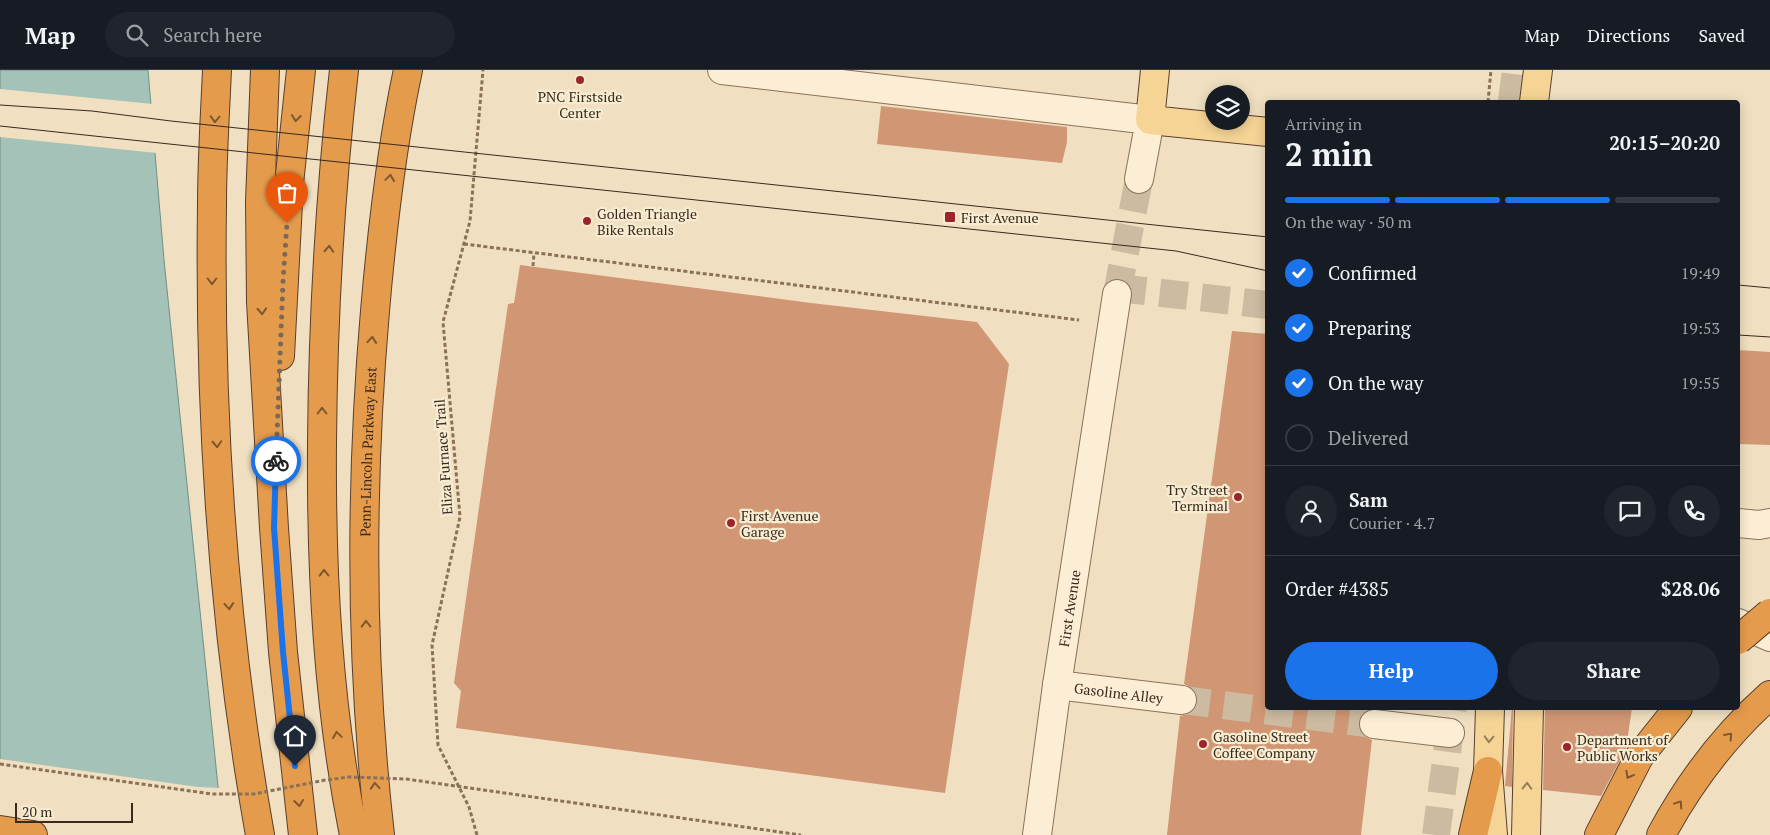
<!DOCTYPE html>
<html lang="en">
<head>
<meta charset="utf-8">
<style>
	:root { --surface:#171b24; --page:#20242c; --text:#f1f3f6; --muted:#9ea1a6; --line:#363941; --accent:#1a73e8 }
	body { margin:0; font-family:"PT Serif",serif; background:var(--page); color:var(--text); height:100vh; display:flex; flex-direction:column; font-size:19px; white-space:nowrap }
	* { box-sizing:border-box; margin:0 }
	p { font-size:16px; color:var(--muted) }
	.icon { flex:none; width:28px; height:28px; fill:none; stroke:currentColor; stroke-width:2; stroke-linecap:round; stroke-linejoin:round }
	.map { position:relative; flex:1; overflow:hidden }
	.drawer { position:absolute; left:1265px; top:30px; width:475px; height:610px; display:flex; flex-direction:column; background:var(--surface); border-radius:5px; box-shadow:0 2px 12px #0003 }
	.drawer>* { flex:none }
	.buttons { position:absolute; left:1205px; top:15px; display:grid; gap:10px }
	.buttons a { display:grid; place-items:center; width:45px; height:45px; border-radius:50%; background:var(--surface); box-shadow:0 2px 12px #0003; font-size:25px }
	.scale { position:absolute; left:15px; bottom:12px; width:118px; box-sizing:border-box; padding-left:5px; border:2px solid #3a291c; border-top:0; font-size:14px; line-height:18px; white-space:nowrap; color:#3a291c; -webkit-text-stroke:4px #f7ebd1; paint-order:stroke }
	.pin { position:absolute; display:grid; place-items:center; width:42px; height:42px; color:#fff; margin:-51px -21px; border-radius:50% 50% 50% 0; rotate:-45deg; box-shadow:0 0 5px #0007 }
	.pin .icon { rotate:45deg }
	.courier { position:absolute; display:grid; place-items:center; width:50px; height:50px; margin:-25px; border:4px solid #1a73e8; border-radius:50%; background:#fff; color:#222; box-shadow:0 1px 6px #0007 }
	.summary em { font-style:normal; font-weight:600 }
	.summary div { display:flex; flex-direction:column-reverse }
	.summary { display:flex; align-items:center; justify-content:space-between; height:85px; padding:0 20px }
	h1 { font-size:32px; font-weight:600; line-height:38px }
	.bar { display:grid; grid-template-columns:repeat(4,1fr); gap:8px 5px; align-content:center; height:60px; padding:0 20px }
	.bar i { height:6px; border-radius:4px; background:var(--line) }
	.bar .on { background:var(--accent) }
	.bar p { grid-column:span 4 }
	.line { display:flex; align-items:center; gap:12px; padding:0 20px; border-top:1px solid var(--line) }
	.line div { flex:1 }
	.round { display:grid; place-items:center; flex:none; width:52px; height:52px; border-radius:26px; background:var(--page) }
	ol { padding:0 20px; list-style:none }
	li { display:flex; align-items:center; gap:15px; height:55px }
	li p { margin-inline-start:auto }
	li .icon { padding:5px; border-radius:50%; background:var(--accent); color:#fff; stroke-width:4 }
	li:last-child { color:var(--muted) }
	li i { width:28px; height:28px; border:2px solid var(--line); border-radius:50% }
	.primary-button { display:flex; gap:10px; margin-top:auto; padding:10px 20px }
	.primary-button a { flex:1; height:58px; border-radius:30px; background:var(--accent); color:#fff; font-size:20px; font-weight:600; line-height:58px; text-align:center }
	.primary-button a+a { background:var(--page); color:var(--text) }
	header { display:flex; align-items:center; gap:30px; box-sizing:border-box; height:70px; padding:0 25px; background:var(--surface); border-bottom:1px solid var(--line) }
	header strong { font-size:24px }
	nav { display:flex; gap:28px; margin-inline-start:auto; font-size:18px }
	.search { width:350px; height:45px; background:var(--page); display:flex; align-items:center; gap:12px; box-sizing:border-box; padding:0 18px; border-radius:28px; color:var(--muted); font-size:19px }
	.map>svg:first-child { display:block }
	.water { fill:#a4c2b8; stroke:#6a9186 }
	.pier { fill:#f0e0c1 }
	.building { fill:#d19774 }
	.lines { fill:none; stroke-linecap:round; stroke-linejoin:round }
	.minor-tunnel { stroke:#ccbba0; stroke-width:28; stroke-dasharray:28 14; stroke-linecap:butt }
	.major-tunnel { stroke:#ccbba0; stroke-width:28; stroke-dasharray:28 14; stroke-linecap:butt }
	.minor-casing { stroke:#8b7157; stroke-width:30 }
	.major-casing { stroke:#583f2c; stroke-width:30 }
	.highway-casing { stroke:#583f2c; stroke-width:30 }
	.path { stroke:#8b7157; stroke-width:3; stroke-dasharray:4 2.5; stroke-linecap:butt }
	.minor { stroke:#fbeed4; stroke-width:28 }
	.major { stroke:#f6d496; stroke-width:28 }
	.highway { stroke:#e59b4c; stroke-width:28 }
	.tram { stroke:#3a291c; stroke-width:1 }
	.highway-bridge-casing { stroke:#583f2c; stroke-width:30; stroke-linecap:butt }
	.path-bridge { stroke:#8b7157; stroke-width:3; stroke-dasharray:4 2.5; stroke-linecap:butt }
	.highway-bridge { stroke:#e59b4c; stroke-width:28 }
	.oneway { stroke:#7e572f }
	.oneway2 { stroke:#987e59 }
	.done { stroke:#7a6956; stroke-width:5; stroke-dasharray:0 9 }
	.route { stroke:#1a73e8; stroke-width:6 }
	.poi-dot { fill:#9d242a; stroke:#f7ebd1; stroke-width:2 }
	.labels { text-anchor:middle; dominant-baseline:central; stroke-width:4.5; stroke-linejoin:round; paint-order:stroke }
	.poi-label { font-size:14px; fill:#3a291c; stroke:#f7ebd1; text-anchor:start }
	.street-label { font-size:14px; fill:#3a291c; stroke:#f7ebd1 }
</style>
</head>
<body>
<header>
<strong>Map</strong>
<div class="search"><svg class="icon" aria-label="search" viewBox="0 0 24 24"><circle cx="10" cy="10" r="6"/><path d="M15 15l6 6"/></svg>Search here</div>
<nav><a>Map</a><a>Directions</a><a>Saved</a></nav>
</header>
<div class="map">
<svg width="1770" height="765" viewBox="0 0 1770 765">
	<rect width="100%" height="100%" fill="#f0e0c1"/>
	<path class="water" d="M0,0H148L164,190L223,765H0Z"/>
	<path class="pier" d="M0,19L153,34L157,83L0,67Z
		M0,689L198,717L221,718L226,765H0Z"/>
	<path class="building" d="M881,36L1067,57V72L1062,93L877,74Z
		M520,195L811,233L977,252L1009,294L945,723L456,658L461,621L454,613L508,234L514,233Z
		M1232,261L1268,264V638H1376L1367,640L1362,644L1358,653L1360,661L1364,666L1372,670L1361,765H1167L1180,646L1188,644L1194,640L1198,631L1196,624L1192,618L1184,614Z
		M1738,280L1770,282V375L1738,374Z
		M1512,638H1513L1512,717L1505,716Z
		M1545,638H1632L1626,679L1601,726L1543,720Z"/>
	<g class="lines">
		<path class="minor-tunnel" d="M1118,218L1268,235
			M1117,224L1139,109
			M1182,630L1374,654"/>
		<path class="major-tunnel" d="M1512,32L1516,0
			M1436,765L1453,638"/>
		<defs>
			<g id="minor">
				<path d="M722,0L1150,50L1139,109"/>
				<path d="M1738,453L1759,455L1770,453"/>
				<path d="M1738,553L1770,567"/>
				<path id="s1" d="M1057,615L1182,630"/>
				<path d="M1374,654L1450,663"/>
				<path id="s2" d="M1037,765L1057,615L1117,224"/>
			</g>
			<path id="major" d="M1155,0L1150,50L1268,62
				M1534,32L1538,0
				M1490,638L1488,701L1493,765
				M1526,765L1529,638"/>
			<g id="highway">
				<path d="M217,0C215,45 212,90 212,135C209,345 223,558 260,765"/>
				<path d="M265,0L260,132L261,232L274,458L283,582L303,765"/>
				<path d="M344,0C330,124 323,249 322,373C321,505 328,636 354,765"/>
				<path d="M280,286L289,114L301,0"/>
				<path d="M0,760L33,765"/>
				<path id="s3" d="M380,765C360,591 360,415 375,241C382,160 391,79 408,0"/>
				<path d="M1473,765L1488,701"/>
				<path d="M1599,765L1639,687L1678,638"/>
				<path d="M1661,765C1689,713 1726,664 1770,625"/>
			</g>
		</defs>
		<use href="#minor" class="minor-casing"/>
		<use href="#major" class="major-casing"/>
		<use href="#highway" class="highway-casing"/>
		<path class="path" d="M1488,32L1491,0
			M464,174L1079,250
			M533,196L534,183
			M477,765L469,737L438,675L432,575L460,447L443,252L470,151L483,0"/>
		<use href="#minor" class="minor"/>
		<use href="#major" class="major"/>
		<use href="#highway" class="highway"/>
		<path class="tram" d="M0,35L92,41L171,51L1268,167
			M0,56L1176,181L1268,201
			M1738,215L1770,218
			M1738,265L1770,267"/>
		<defs>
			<path id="highway-bridge" d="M1738,570L1770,543"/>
		</defs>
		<use href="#highway-bridge" class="highway-bridge-casing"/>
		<path class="path-bridge" d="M0,694L212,724H254L325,710L350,707L406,709L801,765"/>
		<use href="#highway-bridge" class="highway-bridge"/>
	</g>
	<defs><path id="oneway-chevron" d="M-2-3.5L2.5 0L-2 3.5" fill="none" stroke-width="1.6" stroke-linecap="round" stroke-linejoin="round" transform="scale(1.25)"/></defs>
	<g class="oneway">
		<use href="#oneway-chevron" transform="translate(296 48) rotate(96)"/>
		<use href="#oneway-chevron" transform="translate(215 49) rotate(92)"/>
		<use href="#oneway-chevron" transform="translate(390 108) rotate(-82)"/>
		<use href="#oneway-chevron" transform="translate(329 179) rotate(-87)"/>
		<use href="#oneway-chevron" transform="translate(212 211) rotate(90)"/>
		<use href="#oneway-chevron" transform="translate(262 241) rotate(87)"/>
		<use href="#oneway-chevron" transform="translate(372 270) rotate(-85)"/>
		<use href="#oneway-chevron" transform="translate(322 341) rotate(-90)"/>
		<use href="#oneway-chevron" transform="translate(217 374) rotate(87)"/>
		<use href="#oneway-chevron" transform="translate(324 503) rotate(-91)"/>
		<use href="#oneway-chevron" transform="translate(229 536) rotate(85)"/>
		<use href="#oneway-chevron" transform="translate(366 554) rotate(-91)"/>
		<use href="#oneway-chevron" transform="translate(337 665) rotate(-98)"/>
		<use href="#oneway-chevron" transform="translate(1729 666) rotate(-49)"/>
		<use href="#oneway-chevron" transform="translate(1629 705) rotate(119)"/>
		<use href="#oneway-chevron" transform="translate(375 716) rotate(-94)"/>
		<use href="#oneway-chevron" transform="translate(299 733) rotate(83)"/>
		<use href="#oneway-chevron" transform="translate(1679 734) rotate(-56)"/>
	</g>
	<g class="oneway2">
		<use href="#oneway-chevron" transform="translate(1489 669) rotate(92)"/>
		<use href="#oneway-chevron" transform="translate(1527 716) rotate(-89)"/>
	</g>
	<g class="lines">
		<path class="done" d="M276,391L283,211L287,153"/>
		<path class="route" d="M276,391L274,458L283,582L295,696"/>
	</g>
	<g class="poi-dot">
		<circle cx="580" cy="10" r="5"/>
		<rect x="944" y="141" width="12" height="12" rx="2.5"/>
		<circle cx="587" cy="151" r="5"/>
		<circle cx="1238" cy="427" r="5"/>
		<circle cx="731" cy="453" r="5"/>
		<circle cx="1203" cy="674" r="5"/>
		<circle cx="1567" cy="677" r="5"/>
	</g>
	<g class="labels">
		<g class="poi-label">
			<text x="580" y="26" text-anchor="middle">PNC Firstside<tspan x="580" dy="16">Center</tspan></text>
			<text x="597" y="143">Golden Triangle<tspan x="597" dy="16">Bike Rentals</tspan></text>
			<text x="961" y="147">First Avenue</text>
			<text x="1228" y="419" text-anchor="end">Try Street<tspan x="1228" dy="16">Terminal</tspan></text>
			<text x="741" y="445">First Avenue<tspan x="741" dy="16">Garage</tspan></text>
			<text x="1213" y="666">Gasoline Street<tspan x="1213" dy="16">Coffee Company</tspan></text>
			<text x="1577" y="669">Department of<tspan x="1577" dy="16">Public Works</tspan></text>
		</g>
		<g class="street-label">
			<text stroke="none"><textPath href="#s3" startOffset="384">Penn-Lincoln Parkway East</textPath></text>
			<text transform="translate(443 387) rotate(-94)">Eliza Furnace Trail</text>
			<text stroke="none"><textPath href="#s2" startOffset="229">First Avenue</textPath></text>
			<text stroke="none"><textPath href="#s1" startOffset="62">Gasoline Alley</textPath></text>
		</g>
	</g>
</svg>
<div class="buttons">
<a><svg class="icon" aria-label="layers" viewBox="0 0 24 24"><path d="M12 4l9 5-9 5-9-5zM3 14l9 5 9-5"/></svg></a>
</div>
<div class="scale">20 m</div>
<div class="pin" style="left:287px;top:153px;background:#ea580c"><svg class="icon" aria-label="bag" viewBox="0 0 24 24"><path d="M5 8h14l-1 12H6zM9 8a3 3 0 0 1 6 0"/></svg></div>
<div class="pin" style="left:295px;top:696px;background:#1f2937"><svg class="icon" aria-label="home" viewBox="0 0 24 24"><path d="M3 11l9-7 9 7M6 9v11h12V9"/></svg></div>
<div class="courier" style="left:276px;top:391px"><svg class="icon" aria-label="bike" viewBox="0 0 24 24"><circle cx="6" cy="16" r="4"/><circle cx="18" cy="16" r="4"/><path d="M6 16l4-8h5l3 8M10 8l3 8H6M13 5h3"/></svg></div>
<section class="drawer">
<div class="summary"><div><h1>2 min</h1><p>Arriving in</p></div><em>20:15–20:20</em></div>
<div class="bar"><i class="on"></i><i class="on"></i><i class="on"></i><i></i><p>On the way · 50 m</p></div>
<ol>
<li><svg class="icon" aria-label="check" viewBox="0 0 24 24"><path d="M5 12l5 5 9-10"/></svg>Confirmed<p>19:49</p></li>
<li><svg class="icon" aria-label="check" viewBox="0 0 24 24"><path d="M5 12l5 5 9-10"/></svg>Preparing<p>19:53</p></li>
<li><svg class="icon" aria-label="check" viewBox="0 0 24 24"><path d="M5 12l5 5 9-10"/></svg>On the way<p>19:55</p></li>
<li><i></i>Delivered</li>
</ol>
<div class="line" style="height:90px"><a class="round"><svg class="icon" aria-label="person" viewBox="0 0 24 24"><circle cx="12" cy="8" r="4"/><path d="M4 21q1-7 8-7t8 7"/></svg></a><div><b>Sam</b><p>Courier · 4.7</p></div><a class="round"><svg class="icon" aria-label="chat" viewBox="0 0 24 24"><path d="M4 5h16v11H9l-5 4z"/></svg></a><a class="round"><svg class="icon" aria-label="phone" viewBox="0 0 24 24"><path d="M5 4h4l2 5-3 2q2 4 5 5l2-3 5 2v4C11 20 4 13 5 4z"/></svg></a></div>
<div class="line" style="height:65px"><div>Order #4385</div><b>$28.06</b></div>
<div class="primary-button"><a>Help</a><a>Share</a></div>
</section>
</div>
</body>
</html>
